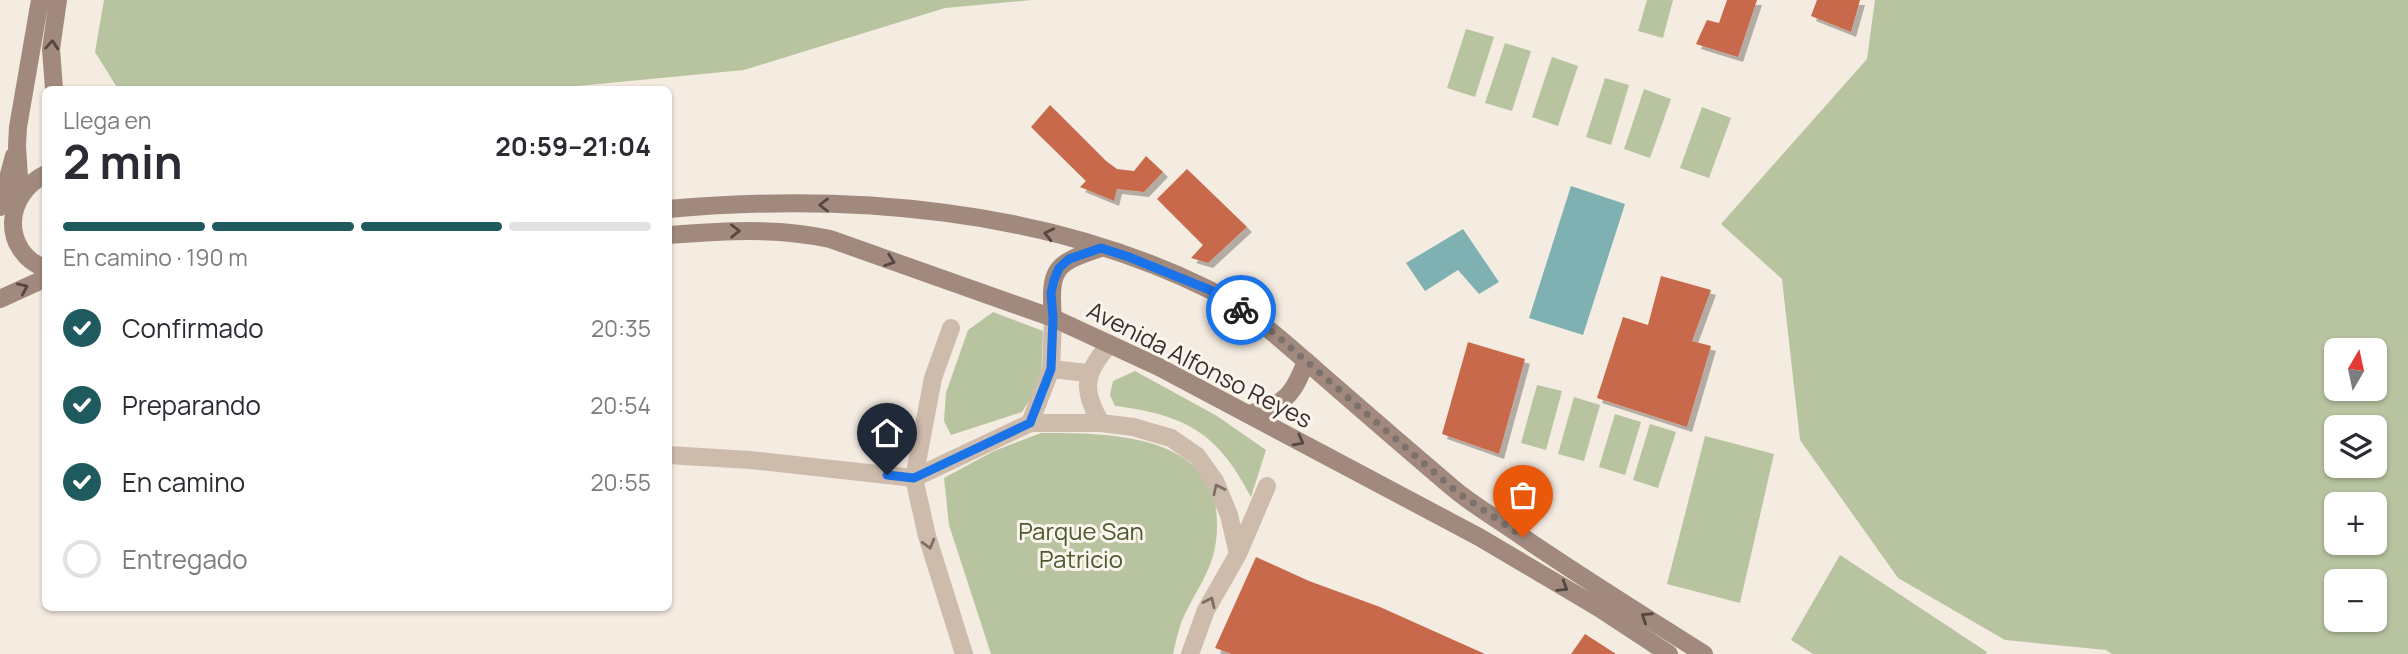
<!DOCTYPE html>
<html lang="es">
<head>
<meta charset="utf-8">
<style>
	:root { --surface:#fff; --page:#f7f7f7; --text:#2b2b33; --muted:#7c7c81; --line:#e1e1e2; --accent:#1f5a5e }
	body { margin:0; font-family:Manrope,sans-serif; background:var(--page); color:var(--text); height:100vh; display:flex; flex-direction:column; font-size:26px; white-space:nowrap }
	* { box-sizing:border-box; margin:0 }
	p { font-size:23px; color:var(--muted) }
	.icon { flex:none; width:38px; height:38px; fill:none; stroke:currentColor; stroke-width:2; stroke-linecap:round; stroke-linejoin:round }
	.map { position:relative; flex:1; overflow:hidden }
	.side { position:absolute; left:42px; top:86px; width:630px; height:525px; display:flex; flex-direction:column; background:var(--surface); border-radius:10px; box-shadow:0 2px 5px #0004 }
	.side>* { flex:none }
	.needle { width:46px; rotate:9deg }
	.tools { position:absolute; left:2324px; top:338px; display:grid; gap:14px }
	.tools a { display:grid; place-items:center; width:63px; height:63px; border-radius:10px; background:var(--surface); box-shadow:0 2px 5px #0004; font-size:35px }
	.pin { position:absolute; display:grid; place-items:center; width:60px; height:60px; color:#fff; margin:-72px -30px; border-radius:50% 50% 50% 0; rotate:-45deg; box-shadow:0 0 7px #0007 }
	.pin .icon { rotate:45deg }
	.courier { position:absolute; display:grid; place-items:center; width:70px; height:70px; margin:-35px; border:5px solid #1a73e8; border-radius:50%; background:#fff; color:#222; box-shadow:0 2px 9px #0007 }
	.headline em { font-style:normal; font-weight:700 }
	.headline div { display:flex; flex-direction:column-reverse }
	.headline { display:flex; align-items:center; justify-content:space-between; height:119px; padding:0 21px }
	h1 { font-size:46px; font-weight:700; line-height:52px }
	.bar { display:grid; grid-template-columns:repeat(4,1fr); gap:10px 7px; align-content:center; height:84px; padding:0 21px }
	.bar i { height:9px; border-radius:5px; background:var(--line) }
	.bar .current { background:var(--accent) }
	.bar p { grid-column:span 4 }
	ol { padding:0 21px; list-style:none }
	li { display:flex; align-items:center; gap:21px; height:77px }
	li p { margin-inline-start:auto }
	li .icon { padding:7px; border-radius:50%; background:var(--accent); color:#fff; stroke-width:4 }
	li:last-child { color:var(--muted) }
	li i { width:38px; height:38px; border:4px solid var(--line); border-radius:50% }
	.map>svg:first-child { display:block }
	.green { fill:#b8c4a0; fill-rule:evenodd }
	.water { fill:#7fb0b2 }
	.building { fill:#c8694b; filter:url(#shadow) }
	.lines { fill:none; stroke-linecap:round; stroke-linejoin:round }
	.street { stroke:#cdbbac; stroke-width:18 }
	.secondary { stroke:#a18a7d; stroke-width:18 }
	.oneway { stroke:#544640 }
	.oneway2 { stroke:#7d6f65 }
	.done { stroke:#7c716b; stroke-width:7; stroke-dasharray:0 12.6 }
	.route { stroke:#1a73e8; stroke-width:9 }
	.labels { text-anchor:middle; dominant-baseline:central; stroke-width:6; stroke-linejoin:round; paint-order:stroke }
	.street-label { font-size:24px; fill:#3b302b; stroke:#fbf5ee }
	.park-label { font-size:24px; fill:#4a5a2e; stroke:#fbf5ee }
</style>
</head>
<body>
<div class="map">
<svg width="2408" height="654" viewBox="0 0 2408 654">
	<defs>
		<filter id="shadow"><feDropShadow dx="5" dy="5" stdDeviation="0" flood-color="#0004"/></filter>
	</defs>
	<rect width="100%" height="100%" fill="#f4ebe1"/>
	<path class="green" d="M104,0H1032L945,8L744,70L546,89H118L95,52Z
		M1647,0H1673L1663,38L1638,31Z
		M1875,0H2408V654H2112L2106,650L2005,640L1898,578L1800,440L1782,279L1721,224L1867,59ZM2336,350H2375V388H2336ZM2336,427H2375V466H2336ZM2336,504H2375V542H2336ZM2336,581H2375V620H2336Z
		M1466,29L1494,37L1475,97L1447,88Z
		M1505,43L1531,51L1512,111L1485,103Z
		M1552,57L1578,66L1558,126L1532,117Z
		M1605,78L1629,85L1611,145L1586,137Z
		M1644,89L1671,99L1650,158L1624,149Z
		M1702,107L1731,118L1709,178L1680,168Z
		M993,312L1043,331L1041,382L1022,412L951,435L944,421L946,393L968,330Z
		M1135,371L1217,416L1266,450L1251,497C1218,433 1186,415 1115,406L1110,395L1113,381Z
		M1537,385L1562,391L1546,450L1521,443Z
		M1574,397L1600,405L1584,461L1558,454Z
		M1615,414L1641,422L1625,475L1599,467Z
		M1650,424L1676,432L1658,488L1633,480Z
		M1041,433C1099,433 1199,432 1215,503C1218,520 1218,538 1213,556C1206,580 1190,600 1181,623C1178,633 1175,644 1173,654H991L949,525L944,478L994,451Z
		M1705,436L1774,454L1740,603L1667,584Z
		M1840,555L1987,652L1986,654H1813L1791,640Z"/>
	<path class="water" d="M1571,186L1625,204L1583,335L1529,318Z
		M1463,229L1499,282L1479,294L1458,270L1425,291L1406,263Z"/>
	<path class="building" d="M1727,0H1757L1738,57L1696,44L1707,20L1719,23Z
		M1817,0H1860L1851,32L1811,16Z
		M1050,105L1106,161L1117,169L1134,171L1146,156L1163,172L1144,192L1117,189L1114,201L1080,187L1086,181L1031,127Z
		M1187,169L1247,227L1208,263L1191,258L1203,245L1157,199Z
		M1661,276L1711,290L1692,341L1711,346L1687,427L1597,398L1623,317L1648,325Z
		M1468,342L1525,359L1499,454L1442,434Z
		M1256,557L1309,581L1380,607L1485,654H1232L1215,648Z
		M1585,634L1616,654H1571Z"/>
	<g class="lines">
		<path class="street" d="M951,328L933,378L914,478L927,536L964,654
			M1051,369L1088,373
			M1030,423L1051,369L1053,318
			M1101,423C1081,389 1084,373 1110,344
			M668,455L750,460L914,478L1030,423H1101L1133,427L1171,438L1197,456L1215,481L1229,515L1238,554
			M1190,654L1206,610L1238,554L1267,486"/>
		<path class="secondary" d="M54,89L51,49L58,0
			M46,174C4,194 0,251 46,269
			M20,194L17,146L18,127L40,0
			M0,207L14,156
			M668,209C849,193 1043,208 1208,289C1248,309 1283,341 1316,370C1362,410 1408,450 1454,489C1473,505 1496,518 1517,533C1578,575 1641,614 1704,654
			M668,235C723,231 776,227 830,239L1053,318L1159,367L1479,537L1599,608L1669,654
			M0,299L46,278
			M1053,318C1049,268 1055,263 1101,248
			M1249,414C1285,404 1293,396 1306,361"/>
	</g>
	<defs><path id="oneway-chevron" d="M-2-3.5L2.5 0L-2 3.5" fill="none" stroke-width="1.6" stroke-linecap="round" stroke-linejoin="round" transform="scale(1.75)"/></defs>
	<g class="oneway">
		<use href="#oneway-chevron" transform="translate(52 45) rotate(-86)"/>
		<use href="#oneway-chevron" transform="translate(824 205) rotate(-180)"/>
		<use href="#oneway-chevron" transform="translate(735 231) rotate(-1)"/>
		<use href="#oneway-chevron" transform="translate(1049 234) rotate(-167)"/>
		<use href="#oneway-chevron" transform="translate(890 261) rotate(19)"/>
		<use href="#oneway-chevron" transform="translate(23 288) rotate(-24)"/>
		<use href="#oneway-chevron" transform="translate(1299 441) rotate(28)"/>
		<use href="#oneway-chevron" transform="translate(1563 587) rotate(31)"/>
		<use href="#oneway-chevron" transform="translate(1646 617) rotate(-147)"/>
	</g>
	<g class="oneway2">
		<use href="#oneway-chevron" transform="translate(1218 489) rotate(-115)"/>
		<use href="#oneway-chevron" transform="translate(929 544) rotate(74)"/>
		<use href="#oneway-chevron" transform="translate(1210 602) rotate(-65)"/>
	</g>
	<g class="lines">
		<path class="done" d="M1241,310L1269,329L1457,492L1523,537"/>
		<path class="route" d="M887,475L914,478L1030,423L1051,369L1053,318L1051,293L1054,280L1059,268L1069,259L1101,248L1129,257L1210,290L1241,310"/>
	</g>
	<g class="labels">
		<g class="street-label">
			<text transform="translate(1200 364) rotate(27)">Avenida Alfonso Reyes</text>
		</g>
		<g class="park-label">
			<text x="1081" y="530">Parque San<tspan x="1081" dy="28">Patricio</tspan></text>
		</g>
	</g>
</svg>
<div class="tools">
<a><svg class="needle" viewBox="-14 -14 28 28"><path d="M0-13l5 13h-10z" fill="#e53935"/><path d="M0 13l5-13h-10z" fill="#7c7c81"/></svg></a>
<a><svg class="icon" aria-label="layers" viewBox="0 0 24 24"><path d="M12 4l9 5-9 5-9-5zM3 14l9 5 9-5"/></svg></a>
<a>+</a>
<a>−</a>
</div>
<div class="pin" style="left:1523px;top:537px;background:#ea580c"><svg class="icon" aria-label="bag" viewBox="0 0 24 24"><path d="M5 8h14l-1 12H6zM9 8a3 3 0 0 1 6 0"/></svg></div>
<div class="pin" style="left:887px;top:475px;background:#1f2937"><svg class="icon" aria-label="home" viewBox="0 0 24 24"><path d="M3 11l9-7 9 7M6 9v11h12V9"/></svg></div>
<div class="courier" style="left:1241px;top:310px"><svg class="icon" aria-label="bike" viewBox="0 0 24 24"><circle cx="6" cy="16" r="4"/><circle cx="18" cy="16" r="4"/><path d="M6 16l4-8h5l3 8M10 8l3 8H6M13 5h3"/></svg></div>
<section class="side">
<div class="headline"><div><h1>2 min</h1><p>Llega en</p></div><em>20:59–21:04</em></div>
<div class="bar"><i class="current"></i><i class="current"></i><i class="current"></i><i></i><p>En camino · 190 m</p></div>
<ol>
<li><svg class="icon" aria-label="check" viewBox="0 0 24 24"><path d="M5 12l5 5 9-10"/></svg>Confirmado<p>20:35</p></li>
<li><svg class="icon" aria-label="check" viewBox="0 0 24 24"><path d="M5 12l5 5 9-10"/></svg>Preparando<p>20:54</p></li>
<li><svg class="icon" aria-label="check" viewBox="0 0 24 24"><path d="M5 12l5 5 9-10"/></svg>En camino<p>20:55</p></li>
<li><i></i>Entregado</li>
</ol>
</section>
</div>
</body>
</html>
